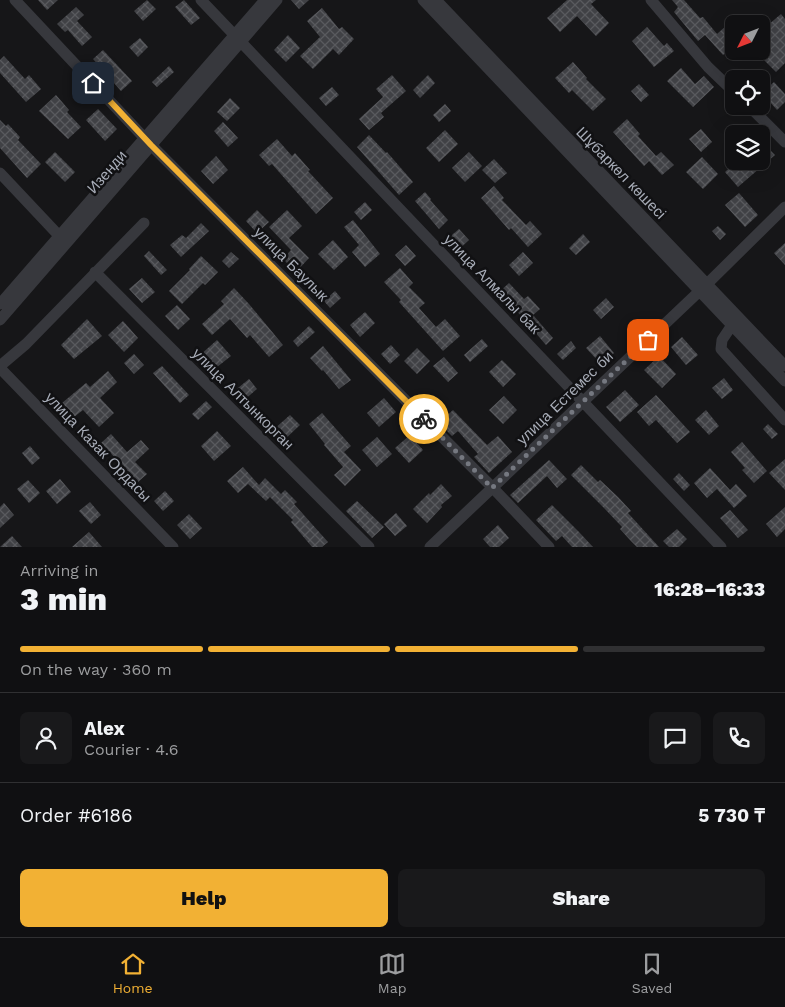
<!DOCTYPE html>
<html lang="en">
<head>
<meta charset="utf-8">
<style>
	:root { --surface:#101012; --page:#19191b; --text:#f1f3f6; --muted:#9c9d9f; --line:#303032; --accent:#f2b134 }
	body { margin:0; font-family:"Work Sans",sans-serif; background:var(--page); color:var(--text); height:100vh; display:flex; flex-direction:column; font-size:19px; white-space:nowrap }
	* { box-sizing:border-box; margin:0 }
	p { font-size:16px; color:var(--muted) }
	.icon { flex:none; width:28px; height:28px; fill:none; stroke:currentColor; stroke-width:2; stroke-linecap:round; stroke-linejoin:round }
	.map { position:relative; height:547px; overflow:hidden }
	.panel { display:flex; flex-direction:column; background:var(--surface); flex:1 }
	.panel>* { flex:none }
	.needle { width:32px; rotate:228deg }
	.controls { position:absolute; left:725px; top:15px; display:grid; gap:10px }
	.controls a { display:grid; place-items:center; width:45px; height:45px; border-radius:8px; background:var(--surface); box-shadow:0 5px 20px #0002,0 0 0 1px var(--line); font-size:25px }
	.pin { position:absolute; display:grid; place-items:center; width:42px; height:42px; color:#fff; margin:-21px; border-radius:10px; box-shadow:0 2px 8px #0006 }
	.courier { position:absolute; display:grid; place-items:center; width:50px; height:50px; margin:-25px; border:4px solid #f2b134; border-radius:50%; background:#fff; color:#222; box-shadow:0 1px 6px #0007 }
	.head em { font-style:normal; font-weight:800 }
	.head div { display:flex; flex-direction:column-reverse }
	.head { display:flex; align-items:center; justify-content:space-between; height:85px; padding:0 20px }
	h1 { font-size:32px; font-weight:800; line-height:38px }
	.bar { display:grid; grid-template-columns:repeat(4,1fr); gap:8px 5px; align-content:center; height:60px; padding:0 20px }
	.bar i { height:6px; border-radius:4px; background:var(--line) }
	.bar .on { background:var(--accent) }
	.bar p { grid-column:span 4 }
	.line { display:flex; align-items:center; gap:12px; padding:0 20px; border-top:1px solid var(--line) }
	.line div { flex:1 }
	.round { display:grid; place-items:center; flex:none; width:52px; height:52px; border-radius:8px; background:var(--page) }
	.action { display:flex; gap:10px; margin-top:auto; padding:10px 20px }
	.action a { flex:1; height:58px; border-radius:8px; background:var(--accent); color:#111; font-size:20px; font-weight:800; line-height:58px; text-align:center }
	.action a+a { background:var(--page); color:var(--text) }
	.dock { display:flex; justify-content:space-around; align-items:center; height:70px; border-top:1px solid var(--line); background:var(--surface); font-size:14px; color:var(--muted) }
	.dock a { display:grid; justify-items:center; gap:2px }
	.dock .on { color:var(--accent) }
	.map>svg:first-child { display:block }
	.building { fill:url(#building-cross-hatch) }
	.lines { fill:none; stroke-linecap:round; stroke-linejoin:round }
	.minor { stroke:#37383d; stroke-width:11 }
	.done { stroke:#757880; stroke-width:5; stroke-dasharray:0 9 }
	.route { stroke:#f2b134; stroke-width:6 }
	.labels { text-anchor:middle; dominant-baseline:central; stroke-width:5; stroke-linejoin:round; paint-order:stroke }
	.street-label { font-size:15px; fill:#a8adb8; stroke:#111113 }
</style>
</head>
<body>
<div class="map">
<svg width="785" height="547" viewBox="0 0 785 547">
	<defs>
		<pattern id="building-cross-hatch" width="8" height="8" patternUnits="userSpaceOnUse" patternTransform="scale(1.25)"><rect width="8" height="8" fill="#404145"/><path d="M0 0l8 8M0 8l8-8" fill="none" stroke="#595a5e"/></pattern>
	</defs>
	<rect width="100%" height="100%" fill="#161618"/>
	<path class="building" d="M38,0H58L47,10Z
		M147,0L156,9L143,21L134,11Z
		M184,0L200,18L191,25L175,7Z
		M291,0H309L299,9Z
		M567,0H596L591,4L609,23L596,36L577,16L560,32L547,18Z
		M672,0H684L700,18L703,17L717,34L727,25L734,31V46L723,55L705,35L698,41L674,12L678,7Z
		M76,7L84,15L77,21L92,37L82,46L68,30L65,32L57,24Z
		M322,8L339,29L342,27L354,39L339,55L333,49L313,69L300,56L320,37L307,21Z
		M781,14L785,19V63L776,72L755,51H761V33L769,26L768,25Z
		M647,27L664,46L667,43L674,51L654,67L632,41Z
		M288,35L300,48L286,62L274,50Z
		M140,38L148,47L138,57L129,47Z
		M103,50L132,81L121,91L93,59Z
		M4,56L25,79L29,75L41,89L26,102L0,73V60Z
		M573,62L587,78L586,79L606,99L593,111L572,90L569,93L555,78Z
		M169,66L174,72L157,87L152,82Z
		M681,68L695,84L704,76L714,87L693,107L667,81Z
		M392,75L406,91L381,113L384,117L369,130L359,119L383,97L376,89Z
		M428,75L435,83L420,98L413,90Z
		M774,82L785,94V102L777,110L762,93Z
		M639,84L649,95L641,102L631,91Z
		M332,87L339,95L326,106L319,98Z
		M56,95L69,110L67,112L81,127L68,139L39,111Z
		M230,98L240,108L227,121L217,112Z
		M445,104L451,111L439,122L433,115Z
		M98,109L117,129L105,141L86,120Z
		M627,119L640,134L638,136L656,156L661,152L674,165L662,175L649,161L644,166L613,132Z
		M0,120L6,126L8,124L20,137L18,140L41,164L27,178L0,148Z
		M223,122L238,138L228,147L214,131Z
		M701,129L712,142L701,152L689,139Z
		M445,130L458,144L439,162L426,148Z
		M369,135L386,153L387,152L413,182L399,195L357,147Z
		M277,139L292,156L295,153L310,170L308,171L333,198L316,214L272,164L269,166L259,155Z
		M761,141L775,155L738,187L725,172L737,161H761Z
		M55,152L75,172L65,182L45,162Z
		M469,152L482,166L465,182L452,168Z
		M216,156L228,170L213,184L201,171Z
		M702,157L718,174L703,189L686,172Z
		M494,159L507,173L495,183L482,170Z
		M494,186L504,198L502,200L526,225L530,221L542,234L528,247L511,228L509,230L481,198Z
		M425,192L431,199L430,200L448,220L439,229L415,201Z
		M739,193L758,215L745,227L725,205Z
		M365,202L372,210L361,220L354,212Z
		M257,210L269,222L257,233L246,221Z
		M287,210L302,226L289,238L309,258L296,272L283,259L291,250L269,227Z
		M353,220L380,254L365,267L352,252L359,245L344,227Z
		M201,223L209,231L181,257L170,245L182,235L186,238Z
		M718,226L726,234L720,240L712,231Z
		M459,229L469,240L457,251L446,240Z
		M583,234L590,242L576,255L569,248Z
		M333,240L348,257L334,270L318,254Z
		M785,243V265L774,253Z
		M406,245L416,256L405,266L395,255Z
		M149,251L167,270L161,275L144,256Z
		M231,252L239,259L229,268L222,261Z
		M523,252L533,263L519,276L509,265Z
		M201,256L218,272L205,285L203,283L182,304L169,291L190,270L189,269Z
		M400,268L413,283L409,287L425,303L419,308L436,327L445,319L460,336L443,351L399,302L401,300L384,282Z
		M142,278L155,292L142,303L129,289Z
		M509,283L524,299L528,296L540,309L533,315L553,338L546,345L509,302L506,304L497,294Z
		M234,288L249,304L283,345L269,357L250,335L247,338L230,319L212,335L202,324L224,304L221,301Z
		M335,291L341,298L330,308L324,301Z
		M606,298L614,307L601,319L593,310Z
		M177,305L190,319L178,330L165,316Z
		M365,312L375,323L360,337L350,325Z
		M87,319L102,336L74,359L61,345Z
		M123,321L138,338L124,352L108,335Z
		M309,326L315,332L298,347L293,341Z
		M600,336L614,353L601,364L586,348Z
		M682,337L698,355L686,365L671,347Z
		M482,339L488,346L470,362L464,355Z
		M217,340L231,356L212,371L199,356Z
		M571,341L576,348L563,360L557,354Z
		M391,345L400,355L390,364L381,354Z
		M323,346L351,380L339,389L323,370L322,371L310,358Z
		M417,348L430,361L417,374L404,361Z
		M134,354L144,365L134,374L124,363Z
		M659,356L676,374L662,388L644,370Z
		M444,357L458,373L448,382L433,366Z
		M502,360L516,374L503,387L489,372Z
		M162,366L189,395L180,403L153,373Z
		M108,371L117,382L100,398L114,413L99,427L83,410L74,417L62,403L86,383L90,387Z
		M724,378L733,390L722,399L712,388Z
		M249,379L257,389L242,402L233,392Z
		M625,390L639,405L620,422L606,407Z
		M656,395L690,432L677,443L656,420L649,426L637,412Z
		M504,396L517,410L503,424L489,410Z
		M384,398L396,412L379,427L367,413Z
		M206,401L212,407L198,420L192,414Z
		M453,410L487,445L498,436L512,452L489,473L474,457L478,454L458,431L452,436L439,423Z
		M706,410L719,426L709,435L695,420Z
		M322,413L351,446L344,452L361,470L345,486L334,475L343,467L324,445L325,444L309,424Z
		M290,415L300,425L283,441L273,430Z
		M768,424L778,434L772,439L763,429Z
		M217,431L231,446L214,461L201,446Z
		M111,434L127,452L141,440L149,449L135,462L147,474L138,482L101,443Z
		M410,435L423,450L409,463L395,448Z
		M377,437L392,454L377,467L362,450Z
		M742,442L767,471L754,483L742,470L745,468L731,452Z
		M30,446L40,458L32,465L22,453Z
		M785,459V490L769,473Z
		M549,460L567,479L557,488L547,476L518,503L510,495Z
		M581,465L598,482L600,480L618,497L631,511L628,513L659,547H637L630,540L620,529L622,527L604,508L571,475Z
		M243,467L259,485L265,478L281,494L285,490L297,502L294,504L328,542L322,547H312L291,522L293,520L270,497L266,501L248,484L238,493L227,481Z
		M710,468L730,490L736,484L747,496L734,508L717,489L707,498L694,483Z
		M679,473L690,485L684,491L673,479Z
		M60,479L71,492L57,504L46,491Z
		M28,480L40,493L29,503L17,489Z
		M441,484L452,496L441,505L442,507L427,523L413,509L429,493L430,495Z
		M165,491L174,501L163,511L154,501Z
		M357,501L384,527L372,538L346,511Z
		M90,502L101,515L91,524L79,511Z
		M4,503L14,515L0,528V507Z
		M552,505L579,532L593,547H572L562,536L556,541L536,520Z
		M785,507V529L777,537L766,524Z
		M730,510L748,530L738,538L720,518Z
		M396,513L407,526L395,536L384,524Z
		M189,514L202,528L190,539L177,525Z
		M498,525L509,538L499,547H490L483,539Z
		M677,529L687,539L679,547H669L663,541Z
		M89,532L102,547H72Z
		M12,536L22,547H0Z"/>
	<g class="lines">
		<path class="minor" d="M15,0L151,145L492,487L549,547
			M201,0L721,547
			M423,0L785,381
			M436,0L785,366
			M651,0L708,67L734,92
			M749,106L785,142
			M0,173L64,241
			M95,272L369,547
			M0,304L265,0
			M0,320L277,0
			M732,325L722,340L721,349L785,420
			M0,366L26,344L144,223
			M0,368L173,547
			M430,547L707,284L785,207"/>
	</g>
	<g class="lines">
		<path class="done" d="M424,419L492,488L648,340"/>
		<path class="route" d="M93,83L151,145L424,419"/>
	</g>
	<g class="labels">
		<g class="street-label">
			<text transform="translate(107 172) rotate(-49)">Изенди</text>
			<text transform="translate(621 173) rotate(46)">Шұбаркөл көшесі</text>
			<text transform="translate(291 264) rotate(45)">улица Баулык</text>
			<text transform="translate(492 284) rotate(46)">улица Алмалы бак</text>
			<text transform="translate(565 398) rotate(-44)">улица Естемес би</text>
			<text transform="translate(243 399) rotate(45)">улица Алтынкорган</text>
			<text transform="translate(98 447) rotate(46)">улица Казак Ордасы</text>
		</g>
	</g>
</svg>
<div class="controls">
<a><svg class="needle" viewBox="-14 -14 28 28"><path d="M0-13l5 13h-10z" fill="#e53935"/><path d="M0 13l5-13h-10z" fill="#9c9d9f"/></svg></a>
<a><svg class="icon" aria-label="locate" viewBox="0 0 24 24"><circle cx="12" cy="12" r="6"/><path d="M12 2v4M12 18v4M2 12h4M18 12h4"/></svg></a>
<a><svg class="icon" aria-label="layers" viewBox="0 0 24 24"><path d="M12 4l9 5-9 5-9-5zM3 14l9 5 9-5"/></svg></a>
</div>
<div class="pin" style="left:648px;top:340px;background:#ea580c"><svg class="icon" aria-label="bag" viewBox="0 0 24 24"><path d="M5 8h14l-1 12H6zM9 8a3 3 0 0 1 6 0"/></svg></div>
<div class="pin" style="left:93px;top:83px;background:#1f2937"><svg class="icon" aria-label="home" viewBox="0 0 24 24"><path d="M3 11l9-7 9 7M6 9v11h12V9"/></svg></div>
<div class="courier" style="left:424px;top:419px"><svg class="icon" aria-label="bike" viewBox="0 0 24 24"><circle cx="6" cy="16" r="4"/><circle cx="18" cy="16" r="4"/><path d="M6 16l4-8h5l3 8M10 8l3 8H6M13 5h3"/></svg></div>
</div>
<section class="panel">
<div class="head"><div><h1>3 min</h1><p>Arriving in</p></div><em>16:28–16:33</em></div>
<div class="bar"><i class="on"></i><i class="on"></i><i class="on"></i><i></i><p>On the way · 360 m</p></div>
<div class="line" style="height:90px"><a class="round"><svg class="icon" aria-label="person" viewBox="0 0 24 24"><circle cx="12" cy="8" r="4"/><path d="M4 21q1-7 8-7t8 7"/></svg></a><div><b>Alex</b><p>Courier · 4.6</p></div><a class="round"><svg class="icon" aria-label="chat" viewBox="0 0 24 24"><path d="M4 5h16v11H9l-5 4z"/></svg></a><a class="round"><svg class="icon" aria-label="phone" viewBox="0 0 24 24"><path d="M5 4h4l2 5-3 2q2 4 5 5l2-3 5 2v4C11 20 4 13 5 4z"/></svg></a></div>
<div class="line" style="height:65px"><div>Order #6186</div><b>5 730 ₸</b></div>
<div class="action"><a>Help</a><a>Share</a></div>
</section>
<nav class="dock">
<a class="on"><svg class="icon" aria-label="home" viewBox="0 0 24 24"><path d="M3 11l9-7 9 7M6 9v11h12V9"/></svg>Home</a>
<a><svg class="icon" aria-label="map" viewBox="0 0 24 24"><path d="M3 6l6-2 6 2 6-2v14l-6 2-6-2-6 2zM9 4v14M15 6v14"/></svg>Map</a>
<a><svg class="icon" aria-label="saved" viewBox="0 0 24 24"><path d="M7 4h10v16l-5-4-5 4z"/></svg>Saved</a>
</nav>
</body>
</html>
